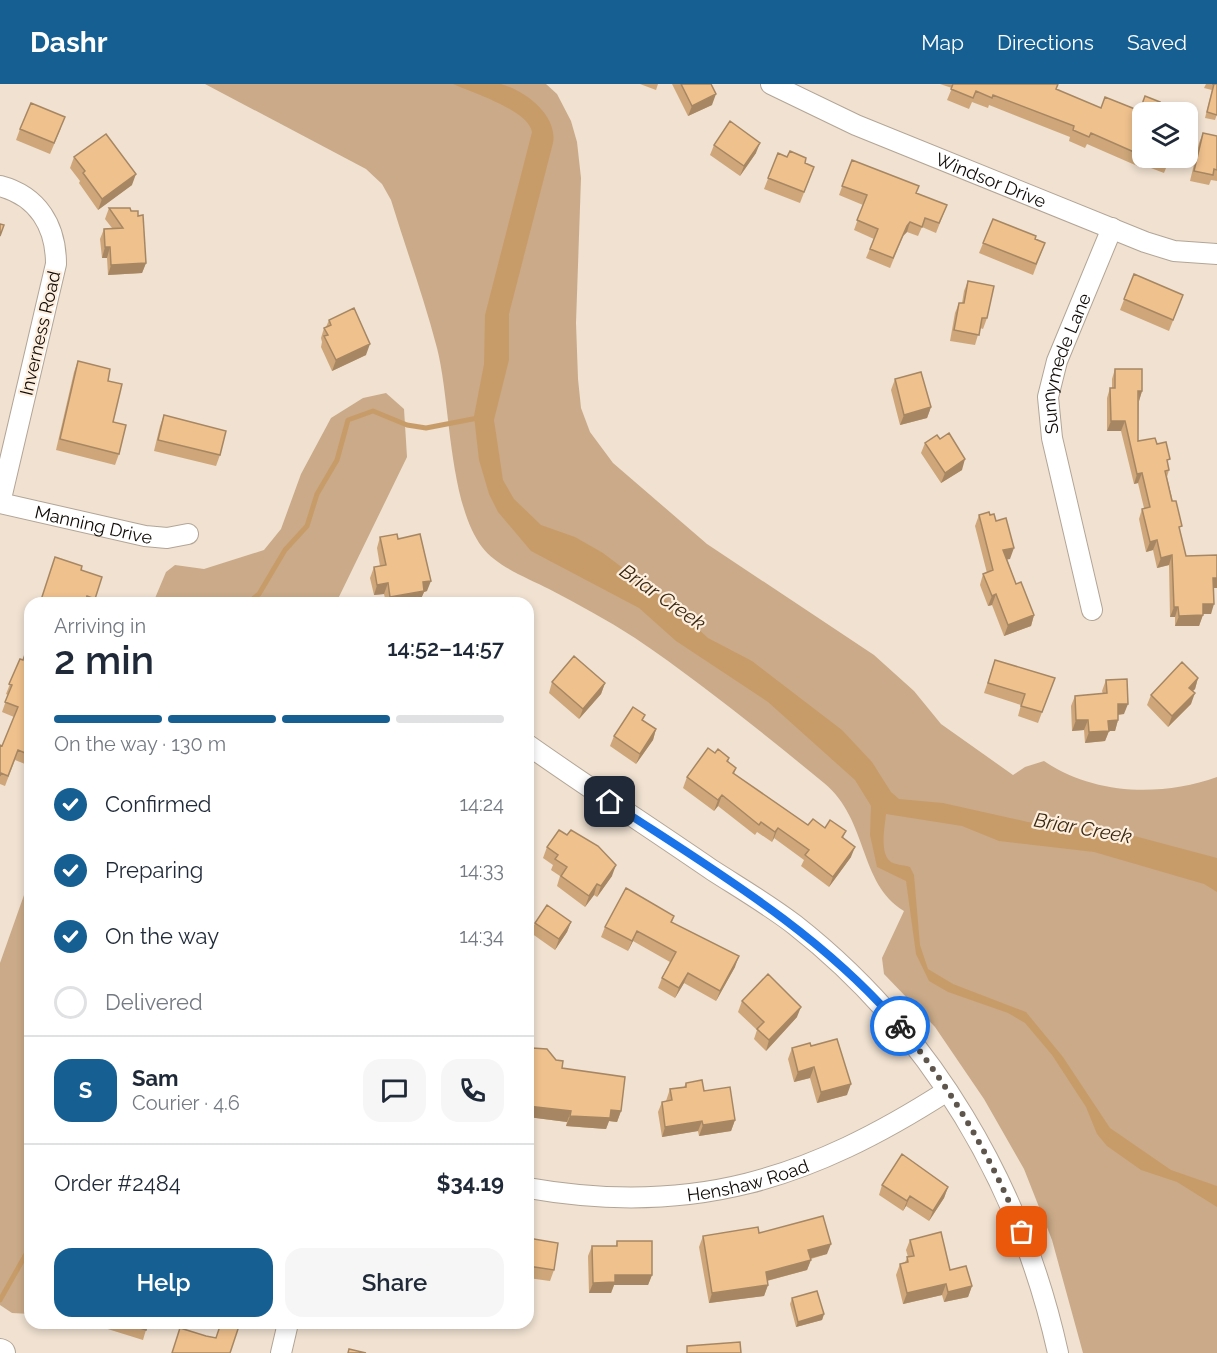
<!DOCTYPE html>
<html lang="en">
<head>
<meta charset="utf-8">
<style>
	:root { --surface:#fff; --page:#f6f6f7; --text:#1f2937; --muted:#747a83; --line:#e0e1e3; --accent:#155f92 }
	body { margin:0; font-family:Raleway,sans-serif; background:var(--page); color:var(--text); height:100vh; display:flex; flex-direction:column; font-size:22px; white-space:nowrap }
	* { box-sizing:border-box; margin:0 }
	p { font-size:20px; color:var(--muted) }
	.icon { flex:none; width:33px; height:33px; fill:none; stroke:currentColor; stroke-width:2; stroke-linecap:round; stroke-linejoin:round }
	.map { position:relative; flex:1; overflow:hidden }
	.details { position:absolute; left:24px; top:513px; width:510px; height:732px; display:flex; flex-direction:column; background:var(--surface); border-radius:18px; box-shadow:0 3px 9px #0003 }
	.details>* { flex:none }
	.buttons { position:absolute; left:1132px; top:18px; display:grid; gap:12px }
	.buttons a { display:grid; place-items:center; width:66px; height:66px; border-radius:12px; background:var(--surface); box-shadow:0 3px 9px #0003; font-size:30px }
	.pin { position:absolute; display:grid; place-items:center; width:51px; height:51px; color:#fff; margin:-26px; border-radius:12px; box-shadow:0 3px 9px #0006 }
	.courier { position:absolute; display:grid; place-items:center; width:60px; height:60px; margin:-30px; border:4px solid #1a73e8; border-radius:50%; background:#fff; color:#222; box-shadow:0 2px 8px #0007 }
	.headline em { font-style:normal; font-weight:600 }
	.headline div { display:flex; flex-direction:column-reverse }
	.headline { display:flex; align-items:center; justify-content:space-between; height:102px; padding:0 30px }
	h1 { font-size:39px; font-weight:600; line-height:45px }
	.bar { display:grid; grid-template-columns:repeat(4,1fr); gap:9px 6px; align-content:center; height:72px; padding:0 30px }
	.bar i { height:8px; border-radius:4px; background:var(--line) }
	.bar .active { background:var(--accent) }
	.bar p { grid-column:span 4 }
	.line { display:flex; align-items:center; gap:15px; padding:0 30px; border-top:2px solid var(--line) }
	.line div { flex:1 }
	.round { display:grid; place-items:center; flex:none; width:63px; height:63px; border-radius:18px; background:var(--page) }
	ol { padding:0 30px; list-style:none }
	li { display:flex; align-items:center; gap:18px; height:66px }
	li p { margin-inline-start:auto }
	li .icon { padding:6px; border-radius:50%; background:var(--accent); color:#fff; stroke-width:4 }
	li:last-child { color:var(--muted) }
	li i { width:33px; height:33px; border:3px solid var(--line); border-radius:50% }
	.action { display:flex; gap:12px; margin-top:auto; padding:12px 30px }
	.action a { flex:1; height:69px; border-radius:18px; background:var(--accent); color:#fff; font-size:24px; font-weight:600; line-height:69px; text-align:center }
	.action a+a { background:var(--page); color:var(--text) }
	header { display:flex; align-items:center; gap:36px; box-sizing:border-box; height:84px; padding:0 30px; background:var(--accent); color:#fff }
	header strong { font-size:28px }
	nav { display:flex; gap:33px; margin-inline-start:auto; font-size:21px }
	.map>svg:first-child { display:block }
	.green { fill:#caaa88 }
	.water { fill:#c89c69 }
	.lines { fill:none; stroke-linecap:round; stroke-linejoin:round }
	.stream { stroke:#c89c69; stroke-width:5 }
	.minor-casing { stroke:#b3a596; stroke-width:22 }
	.tertiary-casing { stroke:#b3a596; stroke-width:28 }
	.minor { stroke:#fff; stroke-width:20 }
	.tertiary { stroke:#fff; stroke-width:26 }
	.wall { fill:#cea679 }
	.shaded-wall { fill:#a78763 }
	.building { fill:#efc18d; stroke:#a78763; stroke-width:1.5 }
	.done { stroke:#5e554d; stroke-width:6; stroke-dasharray:0 10.8 }
	.route { stroke:#1a73e8; stroke-width:8 }
	.labels { text-anchor:middle; dominant-baseline:central; stroke-width:4.5; stroke-linejoin:round; paint-order:stroke }
	.street-label { font-size:18px; fill:#0f0a06; stroke:#fdeede }
	.water-label { font-size:20px; font-style:italic; fill:#3b2811; stroke:#fdeede }
</style>
</head>
<body>
<header>
<strong>Dashr</strong>
<nav><a>Map</a><a>Directions</a><a>Saved</a></nav>
</header>
<div class="map">
<svg width="1217" height="1269" viewBox="0 0 1217 1269">
	<rect width="100%" height="100%" fill="#f0e1d1"/>
	<path class="green" d="M205,0H546L557,10L571,37L577,58L581,94L576,239L578,295L581,324L590,348L613,379L707,460L874,571L914,607L941,640L1013,691L1025,683L1044,677C1094,711 1161,713 1217,693V1269H1083L1052,1156L1024,1085L984,1015L935,943L884,890L882,874L904,827C858,799 869,736 824,699C763,649 700,598 635,554C607,536 578,520 549,505C528,494 497,483 482,463C448,417 451,319 437,264C424,214 406,165 391,116L382,100L366,85Z
		M386,309L404,325L407,373L336,519H153L166,488L175,481L204,485L264,466L281,445L301,390L331,334L363,314Z
		M30,794V1230L12,1229L0,1221V879Z"/>
	<path class="water" d="M453,0C468,0 488,0 501,0C526,7 558,32 553,59L509,230V276L494,336L503,396L514,415L541,441L575,453L603,469L672,521L708,554L752,577L842,646L872,678L891,708L899,715L943,719L1028,738L1127,750L1217,774V808L1204,800L1094,768L999,757L962,742L886,730C885,742 879,770 891,778C896,781 904,781 910,783L914,791L920,861L928,885L953,900L1026,928L1063,973L1110,1044L1171,1086L1217,1102V1123L1177,1098L1141,1086L1107,1062L1097,1050L1086,1023L1052,971L1025,939L1008,929L948,908L929,897L916,870L906,797L877,783L870,751L871,722L855,696L768,618L676,557L639,524L531,467L498,428L489,410L479,376L474,332L484,280L485,231L532,48C528,26 473,9 453,0Z"/>
	<g class="lines">
		<path class="stream" d="M248,519L259,510L285,466L307,442L317,410L337,376L348,336L373,327L407,341L426,344L478,334
			M0,1216L30,1163"/>
		<defs>
			<g id="minor">
				<path id="s1" d="M771,0L856,41L1145,158L1174,167L1217,170"/>
				<path d="M0,102C38,112 56,142 56,180L0,419"/>
				<path id="s2" d="M0,419L145,452L167,454L188,450"/>
				<path id="s3" d="M1092,526L1052,354L1048,313L1057,277L1112,144"/>
				<path d="M528,661C589,704 651,744 712,786C740,804 769,821 795,841C931,948 1021,1101 1058,1269"/>
				<path id="s4" d="M528,1104C692,1133 810,1095 947,1007"/>
				<path d="M281,1269L288,1239"/>
			</g>
			<path id="tertiary" d="M0,1268L2,1269"/>
		</defs>
		<use href="#minor" class="minor-casing"/>
		<use href="#tertiary" class="tertiary-casing"/>
		<use href="#minor" class="minor"/>
		<use href="#tertiary" class="tertiary"/>
	</g>
	<path class="wall" d="M640,0H658L656,6Z
		M672,0H711L712,21L688,32Z
		M940,0H1058L1056,5L1101,24L1143,28V74H1170L1164,89L1143,81L1142,84L1087,60L1085,64L1069,57L1070,53L989,21L988,24L972,18L969,25L947,16L952,4Z
		M1206,0H1217V30L1215,36L1205,34L1212,6L1204,4Z
		M61,44L50,70L16,56L20,45Z
		M1203,49L1217,52V97L1211,96L1209,101L1190,97L1199,59Z
		M714,61L756,69L740,92L710,71Z
		M778,69L814,83L800,119L764,105Z
		M74,73L132,101L98,126L79,99L80,97L70,84Z
		M852,76L916,109L947,121L936,149L922,143L918,152L907,148L903,152L890,184L866,174L874,155L854,146L863,121L839,111Z
		M109,124L131,127L146,179L142,189L108,191L107,174H102L100,155L104,145L112,144L105,135Z
		M993,135L1045,159L1033,191L979,169Z
		M1134,190L1183,211L1169,247L1120,226Z
		M968,197L987,234L983,245L980,244L975,261L950,257L955,229L959,219H962L964,207Z
		M329,236L366,271L332,287L321,263L322,258L321,254L324,244L326,243Z
		M78,277L108,297L113,338L119,370L115,381L56,366L74,288Z
		M1115,285L1142,307L1139,317L1138,357L1157,360L1168,380L1169,386L1167,393L1186,472L1217,471V504H1214L1211,530H1203L1199,542H1175V533H1170L1169,481L1157,484L1153,466L1146,468L1139,435L1142,425L1144,424L1138,399L1134,400L1121,347H1107V314L1110,304H1112V295Z
		M895,295L931,323L927,334L900,341L891,306Z
		M164,331L220,371L216,382L154,367L160,342Z
		M940,355L962,386L941,399L921,369L925,359Z
		M979,431H990L996,437L1010,475H1007L1016,500L1034,531L1031,542L1004,552L992,521L988,522L980,501L983,490L987,489L975,442Z
		M380,453L398,455L427,507L424,508L420,517L411,519H386L384,510L374,511L370,494L374,483L380,482L377,464Z
		M81,486L102,493L93,519H40Z
		M30,567V682L15,676L5,702L0,700V661L2,662L14,633L2,628L8,611L6,610L20,575L23,576Z
		M995,576L1055,594L1038,639L1018,632L1021,621L984,609Z
		M1198,594L1195,605L1193,607L1191,620L1168,643L1147,621L1151,611Z
		M1106,596L1124,630L1118,631V636L1115,647H1109L1105,657L1085,659L1084,646L1072,647L1071,622L1075,612L1103,610L1102,607Z
		M552,598L605,599L601,610L579,635L549,609Z
		M643,636L656,645L653,656L636,680L610,662L614,652Z
		M715,669L729,674L728,678L736,684L734,690L808,741L846,747L843,754L851,773L829,803L801,782L804,776L774,754L772,758L757,748L755,751L718,722L714,727L683,704L687,693Z
		M547,763L612,792L597,813L594,811L585,823L557,802L560,792L551,786L553,781L543,774Z
		M674,832L672,838L735,883L716,917L684,899L675,914L658,904L662,894L670,878L633,857L628,867L601,853L605,843Z
		M571,838L567,848L555,866L531,849L535,839Z
		M742,917L797,933L766,967L754,955L757,946L738,928Z
		M811,962L847,1011L817,1019L810,994L794,998L788,975L792,964Z
		M532,964L562,984L621,1027L617,1038L609,1037L606,1045L566,1042L567,1038L528,1033V974Z
		M686,999L704,1007L735,1036L731,1047L699,1052L698,1047L662,1053L658,1028L662,1018L666,1017L670,1005L684,1003Z
		M882,1101L948,1103L944,1114L929,1137L906,1122L903,1127L879,1111Z
		M759,1149L827,1170L811,1175L807,1186L767,1197L768,1201L764,1212L709,1219L699,1163L703,1152Z
		M528,1154L554,1186L550,1197L528,1194Z
		M910,1156L972,1202L968,1213L944,1218L942,1211L903,1220L896,1191L900,1180L905,1178L908,1173L906,1166Z
		M617,1157L652,1191L648,1201H614L611,1209H589L588,1172L592,1162H616Z
		M792,1214L824,1230L822,1236L796,1243L790,1220Z
		M99,1239H148L143,1256L98,1242Z"/>
	<path class="shaded-wall" d="M716,10L712,21L688,32L692,22Z
		M760,59L756,69L740,92L744,82Z
		M136,90L132,101L98,126L102,115Z
		M910,138L907,148L903,152L890,184L907,142Z
		M105,163H110L107,174H102Z
		M146,179L142,189L108,191L111,181Z
		M370,260L366,271L332,287L336,276Z
		M1138,307H1142L1139,317Z
		M931,323L927,334L900,341L904,331Z
		M1111,337H1125L1121,347H1107Z
		M965,375L962,386L941,399L945,389Z
		M1142,389L1138,399L1134,400L1137,390Z
		M1157,456L1153,466L1146,468L1150,458Z
		M1014,464L1010,475L999,477L1003,466Z
		M1172,471L1169,481L1157,484L1161,474Z
		M1213,494H1217V504H1210Z
		M431,497L427,507L424,508L420,517L411,519H388L390,513L423,498Z
		M388,499L384,510L374,511L377,501Z
		M996,510L992,521L988,522L992,512Z
		M1203,520H1214L1211,530H1199Z
		M1174,523H1178L1175,533H1170Z
		M1034,531L1031,542L1004,552L1008,541Z
		M1203,531L1199,542H1175L1179,532Z
		M1198,594L1195,605L1185,614L1189,604Z
		M605,599L601,610L579,635L583,625Z
		M1195,609L1191,620L1168,643L1172,632Z
		M1118,620H1128L1124,630L1114,631Z
		M1076,636H1088L1084,646L1072,647Z
		M1118,636L1115,647H1109L1105,657L1085,659L1089,648L1108,637Z
		M656,645L653,656L636,680L640,670Z
		M722,711L718,722L714,727L718,716Z
		M778,744L774,754L772,758L775,748Z
		M855,763L851,773L829,803L833,793Z
		M616,781L612,792L597,813L601,802Z
		M597,800L594,811L585,823L589,812Z
		M571,838L567,848L555,866L559,855Z
		M637,847L633,857L628,867L632,857Z
		M739,872L735,883L716,917L720,907Z
		M688,889L684,899L675,914L679,904Z
		M801,923L797,933L766,967L769,956Z
		M814,983L810,994L794,998L798,988Z
		M851,1000L847,1011L817,1019L821,1008Z
		M528,1022L571,1027L567,1038L528,1033Z
		M611,1026L621,1027L617,1038L609,1037L606,1045L566,1042L570,1032Z
		M735,1036L731,1047L699,1052L703,1041Z
		M702,1037L698,1047L662,1053L665,1043Z
		M948,1103L944,1114L929,1137L933,1127Z
		M910,1112L906,1122L903,1127L907,1117Z
		M831,1160L827,1170L804,1176L808,1166Z
		M811,1176L807,1186L762,1198L766,1188Z
		M615,1191H652L648,1201H614L611,1209H589L593,1199Z
		M946,1200L942,1211L903,1220L907,1209Z
		M768,1201L764,1212L709,1219L712,1209Z
		M972,1202L968,1213L944,1218L948,1208Z
		M824,1230L822,1236L796,1243L798,1238Z"/>
	<path class="building" d="M681,0H711L716,10L692,22Z
		M953,0H1058L1056,5L1101,24L1105,13L1135,25L1137,22L1141,23L1145,12L1160,18L1158,22L1175,28H1143V72L1091,49L1089,53L1073,46L1074,42L993,11L992,14L976,7L973,14L951,5Z
		M1212,0H1217V31L1207,28L1214,0Z
		M31,19L65,33L54,59L20,45Z
		M730,37L760,59L744,82L714,61Z
		M1203,49L1217,52V86L1214,85L1213,91L1194,87Z
		M106,50L136,90L102,115L83,89L85,87L74,73Z
		M790,67L806,74L805,79L814,83L804,108L768,94L778,69L787,73Z
		M1154,74H1170L1168,79Z
		M852,76L919,102L916,109L947,121L939,139L925,134L922,143L910,138L907,142L893,174L870,165L878,145L857,136L867,111L842,102Z
		M109,124H130L131,127H138V132L143,131L146,179L111,181L110,163H105L104,145L123,144Z
		M993,135L1036,152L1035,155L1045,159L1036,180L983,159Z
		M0,140L4,141L0,152Z
		M1134,190L1183,211L1173,236L1124,215Z
		M968,197L994,202L987,234H982L979,251L954,246L959,219H964Z
		M354,224L370,260L336,276L324,252L328,251L324,244L331,241L329,236Z
		M78,277L110,285L108,297L122,300L113,338L126,341L119,370L60,355Z
		M1115,285H1142V307H1138V357L1155,354L1157,360L1166,358L1170,375L1167,376L1169,386L1165,387L1172,417H1176L1182,442L1179,443L1186,472L1217,471V494H1213L1214,520H1203V531L1179,532L1178,523H1174L1172,471L1161,474L1157,456L1150,458L1142,425L1150,423L1142,389L1137,390L1125,337H1111L1110,304H1115Z
		M921,288L931,323L904,331L895,295Z
		M164,331L226,347L220,371L158,356Z
		M949,349L965,375L945,389L925,359L937,351L940,355Z
		M989,428L990,431L994,430L996,437L1006,434L1014,464L1003,466L1016,500L1021,498L1034,531L1008,541L996,510L992,512L983,490L993,486L979,431Z
		M397,450L398,455L420,450L431,497L423,498L424,507L390,513L388,499L377,501L374,483L386,481L380,453Z
		M55,473L82,482L81,486L102,493L95,515L87,512L85,519H40Z
		M27,565L30,567V671L18,666L8,692L1,689L0,692V661L2,662L18,623L5,618L12,601L9,600L20,575L23,576Z
		M574,572L605,599L583,625L552,598Z
		M995,576L1055,594L1042,628L1021,622L1025,610L988,599Z
		M1182,578L1198,594L1189,604L1195,609L1172,632L1151,611Z
		M1127,595L1128,620H1118V636L1108,637L1109,647L1089,648L1088,636H1076L1075,612L1107,609L1106,596Z
		M633,623L645,631L642,636L656,645L640,670L614,652Z
		M708,664L715,669L718,665L729,674L727,677L736,684L733,689L808,741L813,735L825,744L830,736L846,747L842,753L855,763L833,793L805,771L809,766L778,744L775,748L761,738L759,741L722,711L718,716L687,693Z
		M559,746L567,751L571,746L598,762L616,781L601,802L597,800L589,812L561,792L567,783L555,775L558,771L547,763Z
		M626,804L674,832L671,838L739,872L720,907L688,889L679,904L662,894L676,868L637,847L632,857L605,843Z
		M547,821L571,838L559,855L535,839Z
		M768,890L801,923L769,956L757,945L764,938L742,917Z
		M837,955L851,1000L821,1008L814,983L798,988L792,964L810,959L811,962Z
		M532,964L547,965L556,976L563,977L562,984L625,993L621,1027L611,1026L610,1034L570,1032L571,1027L528,1022V1023V974L531,975Z
		M702,996L704,1007L730,1003L735,1036L703,1041L702,1037L665,1043L662,1018L672,1016L670,1005L686,1003V999Z
		M902,1070L948,1103L933,1127L910,1112L907,1117L882,1101Z
		M823,1132L831,1160L808,1166L811,1176L766,1188L768,1201L712,1209L703,1152L758,1143L759,1149Z
		M941,1148L950,1186L966,1182L972,1202L948,1208L946,1200L907,1209L900,1180L908,1178L907,1173L914,1172L910,1156Z
		M528,1154L558,1159L554,1186L528,1182Z
		M617,1157H652V1191H615V1198L593,1199L592,1162H617Z
		M817,1207L824,1230L798,1238L792,1214Z
		M125,1239H148L146,1246Z
		M221,1239H240L230,1269H172L180,1244L206,1252L216,1254Z
		M740,1258L741,1269H687V1262Z
		M349,1265L366,1269H348Z"/>
	<g class="lines">
		<path class="done" d="M900,942C951,1004 992,1074 1022,1148"/>
		<path class="route" d="M610,718C712,785 820,848 900,942"/>
	</g>
	<g class="labels">
		<g class="street-label">
			<text stroke="none"><textPath href="#s1" startOffset="240">Windsor Drive</textPath></text>
			<text transform="translate(40 249) rotate(-77)">Inverness Road</text>
			<text stroke="none"><textPath href="#s3" startOffset="254">Sunnymede Lane</textPath></text>
			<text stroke="none"><textPath href="#s2" startOffset="96">Manning Drive</textPath></text>
			<text stroke="none"><textPath href="#s4" startOffset="222">Henshaw Road</textPath></text>
		</g>
		<g class="water-label">
			<text transform="translate(663 513) rotate(35)">Briar Creek</text>
			<text transform="translate(1083 744) rotate(10)">Briar Creek</text>
		</g>
	</g>
</svg>
<div class="buttons">
<a><svg class="icon" aria-label="layers" viewBox="0 0 24 24"><path d="M12 4l9 5-9 5-9-5zM3 14l9 5 9-5"/></svg></a>
</div>
<div class="pin" style="left:1022px;top:1148px;background:#ea580c"><svg class="icon" aria-label="bag" viewBox="0 0 24 24"><path d="M5 8h14l-1 12H6zM9 8a3 3 0 0 1 6 0"/></svg></div>
<div class="pin" style="left:610px;top:718px;background:#1f2937"><svg class="icon" aria-label="home" viewBox="0 0 24 24"><path d="M3 11l9-7 9 7M6 9v11h12V9"/></svg></div>
<div class="courier" style="left:900px;top:942px"><svg class="icon" aria-label="bike" viewBox="0 0 24 24"><circle cx="6" cy="16" r="4"/><circle cx="18" cy="16" r="4"/><path d="M6 16l4-8h5l3 8M10 8l3 8H6M13 5h3"/></svg></div>
<section class="details">
<div class="headline"><div><h1>2 min</h1><p>Arriving in</p></div><em>14:52–14:57</em></div>
<div class="bar"><i class="active"></i><i class="active"></i><i class="active"></i><i></i><p>On the way · 130 m</p></div>
<ol>
<li><svg class="icon" aria-label="check" viewBox="0 0 24 24"><path d="M5 12l5 5 9-10"/></svg>Confirmed<p>14:24</p></li>
<li><svg class="icon" aria-label="check" viewBox="0 0 24 24"><path d="M5 12l5 5 9-10"/></svg>Preparing<p>14:33</p></li>
<li><svg class="icon" aria-label="check" viewBox="0 0 24 24"><path d="M5 12l5 5 9-10"/></svg>On the way<p>14:34</p></li>
<li><i></i>Delivered</li>
</ol>
<div class="line" style="height:108px"><b class="round" style="background:var(--accent);color:#fff">S</b><div><b>Sam</b><p>Courier · 4.6</p></div><a class="round"><svg class="icon" aria-label="chat" viewBox="0 0 24 24"><path d="M4 5h16v11H9l-5 4z"/></svg></a><a class="round"><svg class="icon" aria-label="phone" viewBox="0 0 24 24"><path d="M5 4h4l2 5-3 2q2 4 5 5l2-3 5 2v4C11 20 4 13 5 4z"/></svg></a></div>
<div class="line" style="height:78px"><div>Order #2484</div><b>$34.19</b></div>
<div class="action"><a>Help</a><a>Share</a></div>
</section>
</div>
</body>
</html>
